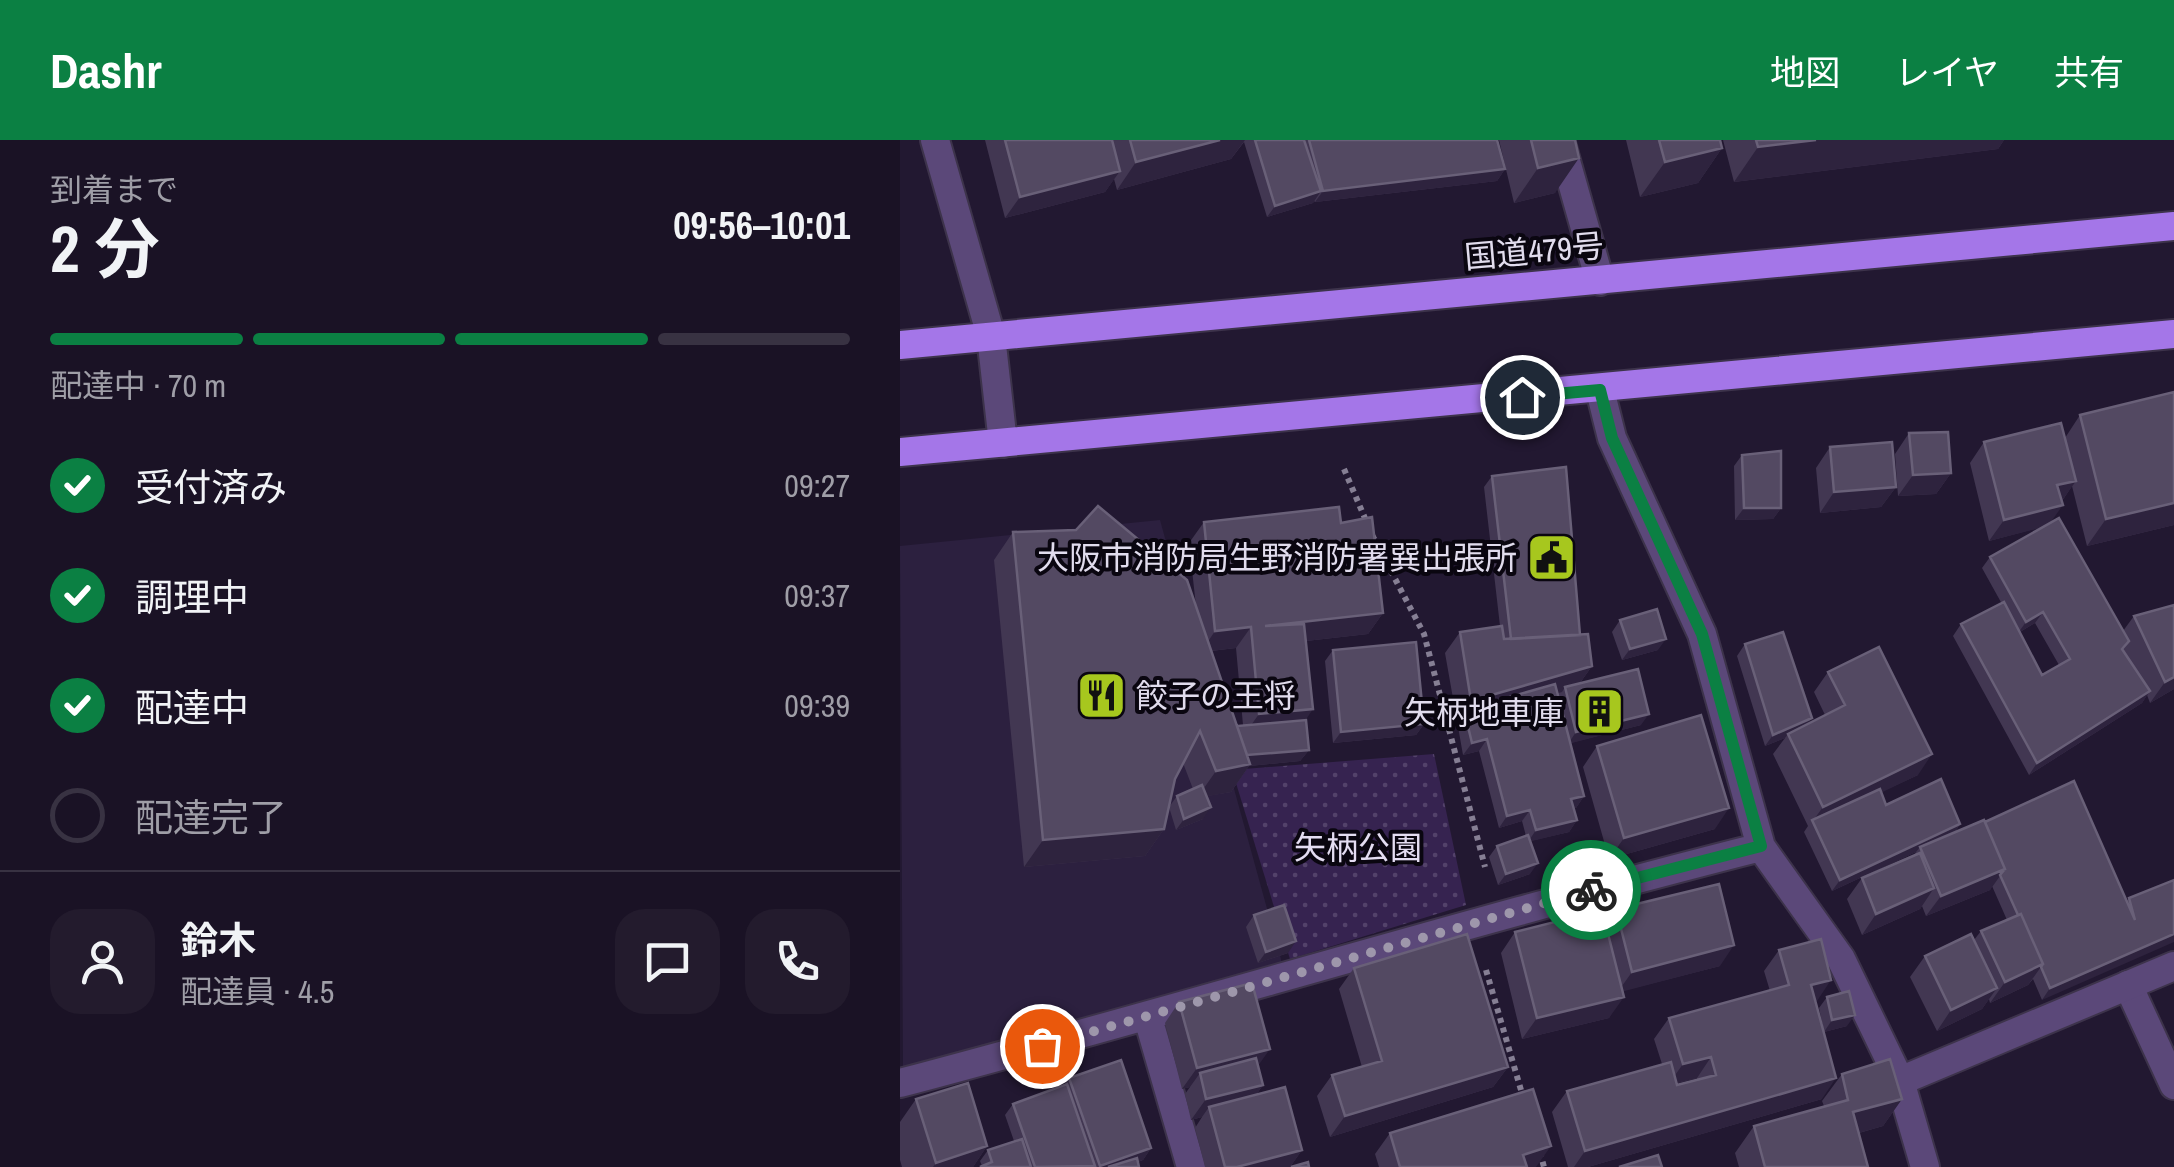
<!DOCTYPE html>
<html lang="ja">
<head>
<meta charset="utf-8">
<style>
	:root { --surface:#1a1225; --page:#231b2d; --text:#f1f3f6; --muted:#9f9ea7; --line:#383242; --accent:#0b8043 }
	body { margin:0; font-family:"Archivo Narrow","Noto Sans JP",sans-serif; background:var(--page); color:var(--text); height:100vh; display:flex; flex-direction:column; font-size:38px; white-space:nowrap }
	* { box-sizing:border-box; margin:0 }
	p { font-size:32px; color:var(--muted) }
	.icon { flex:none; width:55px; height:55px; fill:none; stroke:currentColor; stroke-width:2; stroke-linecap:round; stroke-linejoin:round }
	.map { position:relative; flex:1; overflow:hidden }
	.side { display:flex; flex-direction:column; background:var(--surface); width:900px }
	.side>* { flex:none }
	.pin { position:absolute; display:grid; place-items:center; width:85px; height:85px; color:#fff; margin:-42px; border:5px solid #fff; border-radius:50%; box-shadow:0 2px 10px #0007 }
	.courier { position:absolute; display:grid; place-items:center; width:100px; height:100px; margin:-50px; border:8px solid #0b8043; border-radius:50%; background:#fff; color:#222; box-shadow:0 2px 12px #0007 }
	.headline em { font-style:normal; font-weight:700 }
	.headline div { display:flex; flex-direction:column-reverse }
	.headline { display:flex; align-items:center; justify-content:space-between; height:170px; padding:0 50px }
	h1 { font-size:65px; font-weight:700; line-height:75px }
	.bar { display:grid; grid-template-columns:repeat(4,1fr); gap:15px 10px; align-content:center; height:120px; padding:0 50px }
	.bar i { height:12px; border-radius:8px; background:var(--line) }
	.bar .on { background:var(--accent) }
	.bar p { grid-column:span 4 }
	.line { display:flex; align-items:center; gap:25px; padding:0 50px; border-top:2px solid var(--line) }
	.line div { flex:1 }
	.round { display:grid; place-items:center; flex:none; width:105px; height:105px; border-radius:30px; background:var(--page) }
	ol { padding:0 50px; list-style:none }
	li { display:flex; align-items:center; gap:30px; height:110px }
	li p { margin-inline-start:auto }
	li .icon { padding:10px; border-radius:50%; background:var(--accent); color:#fff; stroke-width:4 }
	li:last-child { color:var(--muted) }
	li i { width:55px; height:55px; border:5px solid var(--line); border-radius:50% }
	header { display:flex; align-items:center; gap:60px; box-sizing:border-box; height:140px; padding:0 50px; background:var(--accent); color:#fff }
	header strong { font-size:48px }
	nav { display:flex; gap:55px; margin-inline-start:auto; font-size:35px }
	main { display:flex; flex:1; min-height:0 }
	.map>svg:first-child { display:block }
	.built { fill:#2c203f }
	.park { fill:url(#park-dots) }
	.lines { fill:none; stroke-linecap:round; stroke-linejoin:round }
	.service-casing { stroke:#3d334b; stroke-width:32 }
	.minor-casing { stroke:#3d334b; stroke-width:32 }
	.trunk-casing { stroke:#3d334b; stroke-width:32 }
	.path { stroke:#867f94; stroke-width:6; stroke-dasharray:5 5; stroke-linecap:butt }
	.service { stroke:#5b4879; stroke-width:28 }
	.minor { stroke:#5b4879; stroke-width:28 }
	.trunk { stroke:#a476e8; stroke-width:28 }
	.wall { fill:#423752; fill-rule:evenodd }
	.shaded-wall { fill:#2e233e }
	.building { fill:#534962; stroke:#696078; stroke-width:2.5 }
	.done { stroke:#9e97ab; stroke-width:10; stroke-dasharray:0 18 }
	.route { stroke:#0b8043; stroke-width:12 }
	.labels { text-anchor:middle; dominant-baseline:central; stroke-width:8; stroke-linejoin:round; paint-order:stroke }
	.street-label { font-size:32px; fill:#e1dced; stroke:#0a0610 }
	.poi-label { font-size:32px; fill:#e1dced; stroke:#0a0610; text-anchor:end }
	.park-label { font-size:32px; fill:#e4ddf2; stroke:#0a0610 }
</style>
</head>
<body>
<header>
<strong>Dashr</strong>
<nav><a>地図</a><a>レイヤ</a><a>共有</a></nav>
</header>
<main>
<section class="side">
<div class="headline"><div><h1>2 分</h1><p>到着まで</p></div><em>09:56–10:01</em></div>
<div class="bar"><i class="on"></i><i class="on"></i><i class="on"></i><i></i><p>配達中 · 70 m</p></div>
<ol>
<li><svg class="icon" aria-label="check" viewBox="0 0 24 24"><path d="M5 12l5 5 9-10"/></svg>受付済み<p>09:27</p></li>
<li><svg class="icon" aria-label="check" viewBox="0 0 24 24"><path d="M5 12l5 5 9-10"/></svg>調理中<p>09:37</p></li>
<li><svg class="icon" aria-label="check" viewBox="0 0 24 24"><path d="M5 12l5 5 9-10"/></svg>配達中<p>09:39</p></li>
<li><i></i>配達完了</li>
</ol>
<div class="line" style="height:180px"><a class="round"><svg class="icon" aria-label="person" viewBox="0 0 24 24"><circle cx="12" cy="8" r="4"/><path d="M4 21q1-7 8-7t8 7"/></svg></a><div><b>鈴木</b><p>配達員 · 4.5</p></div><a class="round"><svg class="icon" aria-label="chat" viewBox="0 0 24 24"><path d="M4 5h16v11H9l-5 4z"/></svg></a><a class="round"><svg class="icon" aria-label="phone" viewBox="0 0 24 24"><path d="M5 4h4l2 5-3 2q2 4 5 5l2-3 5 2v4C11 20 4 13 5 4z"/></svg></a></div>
</section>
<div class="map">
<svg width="1274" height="1027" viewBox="0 0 1274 1027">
	<defs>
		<pattern id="park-dots" width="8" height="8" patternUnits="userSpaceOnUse" patternTransform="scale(2.5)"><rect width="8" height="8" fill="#362350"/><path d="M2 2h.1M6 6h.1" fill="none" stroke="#53426a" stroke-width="1.8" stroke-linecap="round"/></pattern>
	</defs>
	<rect width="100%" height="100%" fill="#221831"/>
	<path class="built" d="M260,380L382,823L3,927L0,406Z"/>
	<path class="park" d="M534,614L566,765L390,819L332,630Z"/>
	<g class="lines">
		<defs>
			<path id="service" d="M1228,845L1274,945"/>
			<path id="minor" d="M35,0L91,196L103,303
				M660,0L700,141
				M700,250L712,298L802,494L861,707L941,819L1000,941L1025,1027
				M248,878L291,1027
				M1000,941L1274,826
				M0,943C288,867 572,780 861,707"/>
			<path id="trunk" d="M0,205L1274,86
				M0,312L1274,194"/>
		</defs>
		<use href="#service" class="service-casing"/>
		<use href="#minor" class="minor-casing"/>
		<use href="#trunk" class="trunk-casing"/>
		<path class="path" d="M444,329L467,383
			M472,395L524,494L585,727
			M586,830L623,957
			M640,1012L644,1027"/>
		<use href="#service" class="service"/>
		<use href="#minor" class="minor"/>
		<use href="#trunk" class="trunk"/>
	</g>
	<path class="wall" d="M85,0H597L605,29L597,41L415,62L414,61L413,63L367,77L344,2L331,19L217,50L214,39L205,52L105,78Z
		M599,0H675L655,53L614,63Z
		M726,0H820L822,8L798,43L740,57Z
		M823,0H1104L1098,9L834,42Z
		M1180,275L1274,385L1187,406L1172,346L1162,361L1150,383L1223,491L1234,476L1274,465V549L1250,563L1247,555L1242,563L1129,635L1053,496L1061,484L1102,464L1082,428L1090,417L1142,387L1089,401L1070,323L1084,302L1165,298ZM1135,483L1159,525L1142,535L1120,492Z
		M1009,293L1051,333L1036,354L998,356L995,314Z
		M930,307L996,347L981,367L920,373L916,328Z
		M842,315L881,368L873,379L835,380L834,326Z
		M592,336L680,495L692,526L680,543L741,585L670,603L684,656L676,668H674L677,680L669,692L630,701V734L598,745L589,717L597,706L626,696L622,681L599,688L579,611L563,615L545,513L560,492L600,486L584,347Z
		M304,382L441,383L483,473L468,494L406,501L405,580L409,610L400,621L349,626L331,652L307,656L303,679L276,690L269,667L277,656L293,649L283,623L275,639L264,689L245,716L124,727L94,420L113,392L296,466L289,403ZM336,508L343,585L337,586L311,511Z
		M720,480L758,510L722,520L712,492Z
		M845,504L908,584L925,575L914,552L928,532L1018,635L981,652L986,665L1060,684L1055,692L1085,682L1227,761L1229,758L1274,740L1142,860L1133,839L1128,845L1090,863L1089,859L1082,869L1037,891L1010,837L1025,816L1074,800L1081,791L1107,780L1092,746L1090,750L1026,776L1022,766L1020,769L962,795L947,759L962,738L1014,715L1016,712L932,751L904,692L908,686L873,614L885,598L865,606L837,516Z
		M433,510L524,584L516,595L433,603L425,521Z
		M697,606L815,689L709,719L683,627Z
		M716,769L820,826L722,851L709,878L622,899L601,813L615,792L706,785Z
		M354,775L388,813L358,823L346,787Z
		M879,810L917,861H915L922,959L688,1027H668L652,972L667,951L762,924L754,899L769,878L870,851L864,831ZM797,938V940L777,945V943Z
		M454,828L608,927L593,947L430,997L417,956L432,935L462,927L439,849Z
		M927,857L947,886L924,892L919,868Z
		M279,862L358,926L363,945L356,955L402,1010L390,1027H305L295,988L302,977L291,980L285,954L290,947L282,949L265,883Z
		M942,934L1002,959L983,986L959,993L968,1027H839L835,1013L854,986L924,966L922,961Z
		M169,938L251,1008L243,1020L238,1022L239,1027H80L82,1026L80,1021L88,1010L114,1001L105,975L113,964L164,945Z
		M16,959L87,1006L73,1027H2L0,1020V982Z
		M490,993L636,1027H479L475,1014Z"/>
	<path class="shaded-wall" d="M320,0H345L331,19L217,50L236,22Z
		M916,0H1104L1098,9L834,42L858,7Z
		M822,8L798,43L740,57L765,22Z
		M679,18L655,53L614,63L638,28Z
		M605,29L597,41L415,62L423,51Z
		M220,31L205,52L105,78L120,57Z
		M421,51L413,63L367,77L375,66Z
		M1051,333L1036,354L998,356L1013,335Z
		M1176,341L1161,362L1157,345Z
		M996,347L981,367L920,373L934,352Z
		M1274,363V385L1187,406L1206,379Z
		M1163,365L1148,386L1089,401L1104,380Z
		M844,368H881L873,379L835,380Z
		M1143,472L1135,483L1118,493L1126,482Z
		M483,473L468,494L353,507L365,486Z
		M351,487L336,508L301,512L315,491Z
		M766,499L758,510L722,520L730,509Z
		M692,526L677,547H665L662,552L566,579L564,570L571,561Z
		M1274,537V549L1250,563L1265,542Z
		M1250,551L1242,563L1129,635L1137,623Z
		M413,569L399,590L344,595L359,574Z
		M749,574L741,585L668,604L676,592Z
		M912,578L904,590L888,594L885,598L865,606L873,595Z
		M524,584L516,595L433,603L441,592Z
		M587,599L579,611L563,615L572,603Z
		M409,610L400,621L349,626L331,652L297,658L316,631L339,616Z
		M1032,614L1018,635L914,685L912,682L923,667Z
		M684,656L676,668L663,671L671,659Z
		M311,667L303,679L276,690L284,679Z
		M829,668L815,689L709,719L724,698Z
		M630,670L622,681L599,688L607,676Z
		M677,680L669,692L628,702L636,690Z
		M1060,684L1052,696L1020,707L1016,712L932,751L940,740Z
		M264,689L245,716L124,727L143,700Z
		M638,723L630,734L598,745L606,734Z
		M1105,729L1090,750L1026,776L1041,756Z
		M1034,748L1020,769L962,795L976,774Z
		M1274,794V802L1142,860L1150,848Z
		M396,801L388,813L358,823L366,812Z
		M834,805L820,826L717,853L732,832Z
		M1143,824L1128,845L1090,863L1105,842Z
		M931,840L917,861L896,866L911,845Z
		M1097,848L1082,869L1037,891L1051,870Z
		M724,857L709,878L622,899L637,878Z
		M955,875L947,886L924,892L932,880Z
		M370,909L355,930L300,933L290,947L282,949L297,928Z
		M811,917L797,938L768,945L783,924Z
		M608,927L593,947L430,997L445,976Z
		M936,938L922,959L688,1027H674L685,1011Z
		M363,945L348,966L309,967L302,977L291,980L306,959Z
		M1002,959L983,986L934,1000L953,972Z
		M87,1006L73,1027H33L36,1023Z
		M651,1006L636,1027H614L623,1015Z
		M251,1008L243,1020L222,1027H199Z
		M402,1010L390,1027H337Z"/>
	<path class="building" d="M105,0H212L220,31L120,57Z
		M230,0H320L236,22Z
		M355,0H404L421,51L375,66Z
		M409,0H597L605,29L423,51Z
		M631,0H675L679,18L638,28Z
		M759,0H820L822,8L765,22Z
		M856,0H916L858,7Z
		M1274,252V363L1206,379L1180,275Z
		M1161,283L1176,341L1157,345L1163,365L1104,380L1084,302Z
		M1048,292L1051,333L1013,335L1009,293Z
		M992,302L996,347L934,352L930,307Z
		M881,311V368H844L842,315Z
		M666,327L680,495L611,499L592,336Z
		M198,366L287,440L350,624L316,631L300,591L275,639L264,689L143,700L113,392L176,390Z
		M439,367L441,383L472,377L483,473L365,486L404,484L413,569L359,574L351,487L315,491L304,382Z
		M1159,378L1229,501L1222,509L1250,551L1137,623L1061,484L1104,462L1142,535L1170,519L1143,472L1126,482L1090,417Z
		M1274,465V537L1265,542L1234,476Z
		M757,469L766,499L730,509L720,480Z
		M602,486L604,499L688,494L692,526L571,561L560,492Z
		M883,492L912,578L873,595L845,504Z
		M516,502L524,584L441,592L433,510Z
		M979,507L1032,614L923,667L888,594L945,565L928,532Z
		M738,529L749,574L676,592L665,547Z
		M655,544L684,656L671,659L677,680L636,690L630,670L607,676L587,599L572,603L564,570Z
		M801,575L829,668L724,698L697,606Z
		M406,580L409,610L347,615L337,586Z
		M1041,639L1060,684L940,740L912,680L980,649L986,665Z
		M1174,641L1235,780L1229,758L1274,740V794L1150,848L1141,827L1143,824L1121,774L1118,775L1100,735L1105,729L1085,682Z
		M302,645L311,667L284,679L277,656Z
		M1084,680L1105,729L1041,756L1020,707Z
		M628,695L638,723L606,734L597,706Z
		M1020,713L1034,748L976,774L962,738Z
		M819,744L834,805L732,832L716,769Z
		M384,765L396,801L366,812L354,775Z
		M702,770L724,857L637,878L615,792Z
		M1121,774L1143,824L1105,842L1081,791Z
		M567,794L608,927L445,976L432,935L482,921L454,828Z
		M1071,794L1097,848L1051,870L1025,816Z
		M921,799L931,840L911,845L936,938L685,1011L667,951L771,922L777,945L816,935L811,917L783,924L769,878L889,845L879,810Z
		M352,843L370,909L297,928L279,862Z
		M949,851L955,875L932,880L927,857Z
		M356,918L363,945L306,959L300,933Z
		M990,919L1002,959L953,972L968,1027H865L854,986L948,960L942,934Z
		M221,920L251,1008L200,1026L169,938Z
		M68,943L87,1006L36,1023L16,959Z
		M167,944L195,1026L135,1027L113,964Z
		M385,947L402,1010L337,1027H325L309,967Z
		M633,949L651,1006L623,1015L627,1027H500L490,993Z
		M122,999L131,1027H80L92,1022L88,1010Z
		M758,1015L762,1027H719Z
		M237,1018L239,1027H208Z
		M408,1022L409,1027H391Z"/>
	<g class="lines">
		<path class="done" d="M142,906L691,750"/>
		<path class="route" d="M622,257L700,250L712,298L802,494L861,706L691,750"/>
	</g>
	<defs>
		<symbol id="civic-square" viewBox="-11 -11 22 22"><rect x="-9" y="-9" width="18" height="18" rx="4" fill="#a7c71e" stroke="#0a0610"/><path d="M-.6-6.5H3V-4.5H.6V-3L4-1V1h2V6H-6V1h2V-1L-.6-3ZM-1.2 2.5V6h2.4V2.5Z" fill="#111"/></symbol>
		<symbol id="restaurant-square" viewBox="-11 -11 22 22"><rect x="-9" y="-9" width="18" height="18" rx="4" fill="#a7c71e" stroke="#0a0610"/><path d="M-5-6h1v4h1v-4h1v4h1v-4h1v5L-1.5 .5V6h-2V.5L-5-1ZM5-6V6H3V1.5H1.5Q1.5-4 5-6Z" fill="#111"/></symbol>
		<symbol id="building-square" viewBox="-11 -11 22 22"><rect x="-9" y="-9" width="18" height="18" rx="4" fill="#a7c71e" stroke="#0a0610"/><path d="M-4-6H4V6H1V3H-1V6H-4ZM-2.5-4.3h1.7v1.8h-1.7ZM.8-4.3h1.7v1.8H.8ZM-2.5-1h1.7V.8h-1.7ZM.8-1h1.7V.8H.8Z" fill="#111"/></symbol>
	</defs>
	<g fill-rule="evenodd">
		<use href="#civic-square" x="624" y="390" width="55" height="55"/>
		<use href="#restaurant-square" x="174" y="528" width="55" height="55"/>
		<use href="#building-square" x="672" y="544" width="55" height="55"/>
	</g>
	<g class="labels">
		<g class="street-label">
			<text transform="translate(634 111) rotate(-5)">国道479号</text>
		</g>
		<g class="poi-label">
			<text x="617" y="417">大阪市消防局生野消防署巽出張所</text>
			<text x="236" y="555" text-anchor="start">餃子の王将</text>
			<text x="664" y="572">矢柄地車庫</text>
		</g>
		<g class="park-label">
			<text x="458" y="707">矢柄公園</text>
		</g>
	</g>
</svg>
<div class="pin" style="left:142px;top:906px;background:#ea580c"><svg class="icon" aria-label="bag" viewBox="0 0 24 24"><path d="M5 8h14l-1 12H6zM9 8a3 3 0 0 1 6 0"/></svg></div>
<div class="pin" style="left:622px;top:257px;background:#1f2937"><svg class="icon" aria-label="home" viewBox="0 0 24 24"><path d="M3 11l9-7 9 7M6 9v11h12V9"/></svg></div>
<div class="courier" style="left:691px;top:750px"><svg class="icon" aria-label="bike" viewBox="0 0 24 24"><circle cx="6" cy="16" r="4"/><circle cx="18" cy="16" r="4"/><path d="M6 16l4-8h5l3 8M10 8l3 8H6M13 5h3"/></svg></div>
</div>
</main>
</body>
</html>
